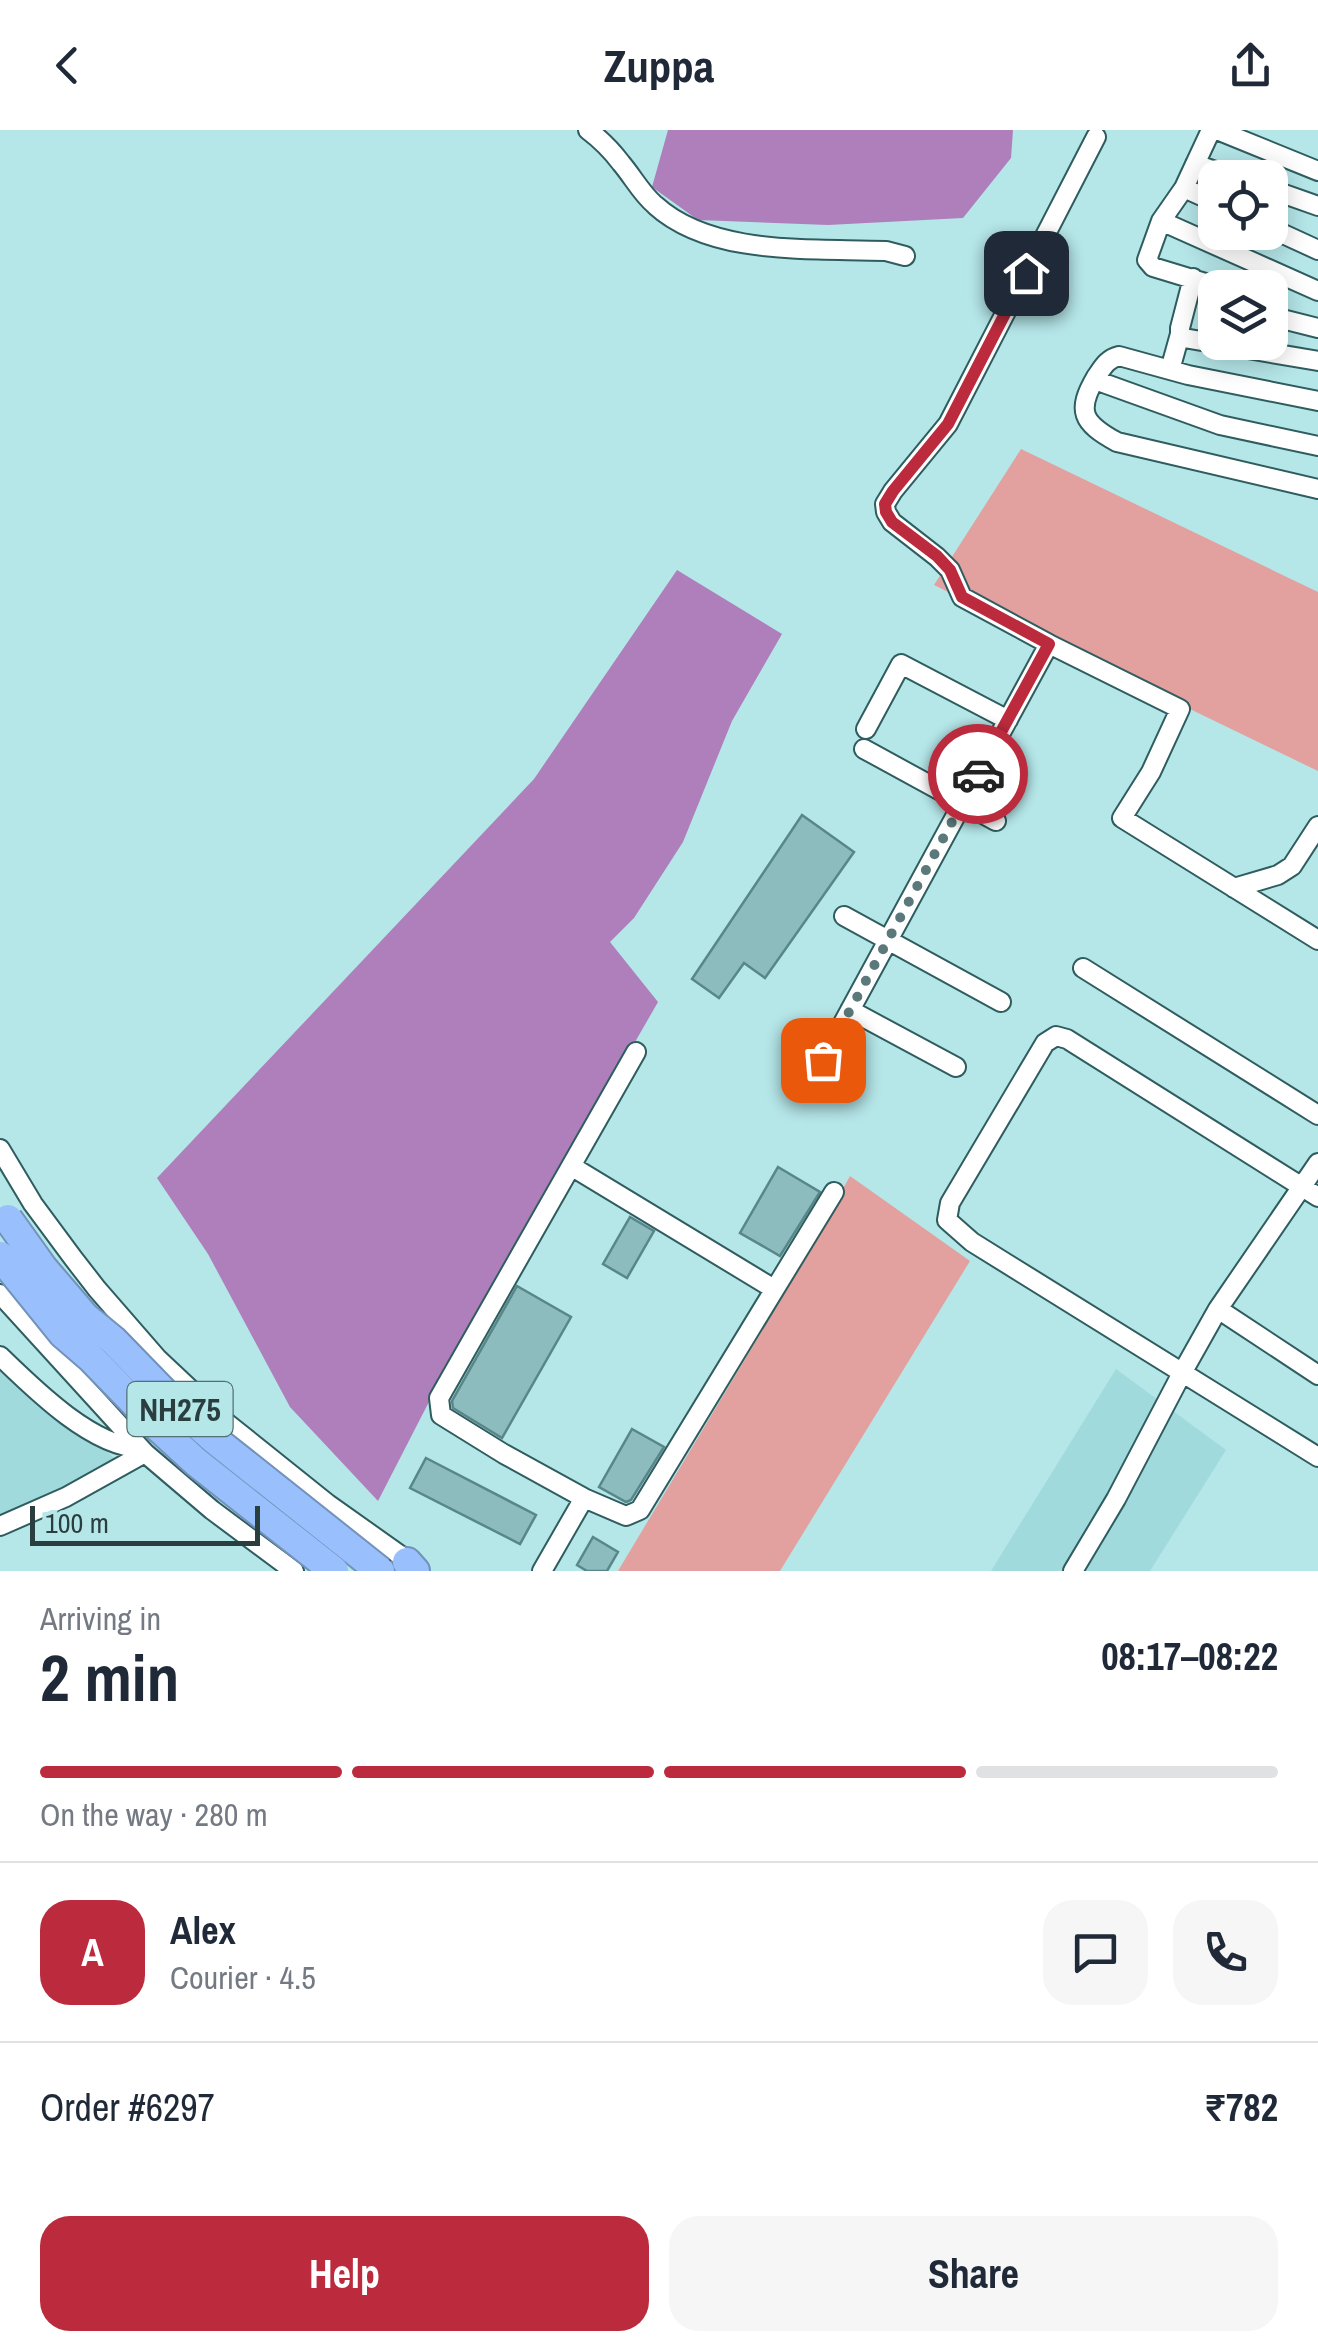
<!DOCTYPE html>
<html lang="en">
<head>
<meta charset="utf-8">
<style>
	:root { --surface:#fff; --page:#f6f6f7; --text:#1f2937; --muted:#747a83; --line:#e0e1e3; --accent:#bc2b3d }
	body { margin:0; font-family:"Archivo Narrow",sans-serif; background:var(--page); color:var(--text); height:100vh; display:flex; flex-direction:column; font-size:38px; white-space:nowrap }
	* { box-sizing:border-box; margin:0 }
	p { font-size:32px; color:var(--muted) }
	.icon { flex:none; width:55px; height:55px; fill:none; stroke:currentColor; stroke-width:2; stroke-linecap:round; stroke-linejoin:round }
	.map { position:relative; height:1441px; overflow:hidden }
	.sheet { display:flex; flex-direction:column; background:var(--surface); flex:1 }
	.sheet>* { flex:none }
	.buttons { position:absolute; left:1198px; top:30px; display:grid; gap:20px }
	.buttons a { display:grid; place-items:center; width:90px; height:90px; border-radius:20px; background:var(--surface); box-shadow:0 5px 25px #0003; font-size:50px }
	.scale { position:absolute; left:30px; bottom:25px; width:230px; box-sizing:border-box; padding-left:10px; border:5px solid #2b3e3f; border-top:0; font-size:28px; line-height:35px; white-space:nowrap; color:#2b3e3f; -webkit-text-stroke:8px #b5e6e8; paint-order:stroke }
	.pin { position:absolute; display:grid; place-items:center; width:85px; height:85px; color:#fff; margin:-42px; border-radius:20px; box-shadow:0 5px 15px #0006 }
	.courier { position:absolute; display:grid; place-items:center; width:100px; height:100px; margin:-50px; border:8px solid #bc2b3d; border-radius:50%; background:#fff; color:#222; box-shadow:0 2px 12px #0007 }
	.headline em { font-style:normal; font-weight:800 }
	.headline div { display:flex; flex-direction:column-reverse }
	.headline { display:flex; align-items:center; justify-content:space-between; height:170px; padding:0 40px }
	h1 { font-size:65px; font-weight:800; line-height:75px }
	.bar { display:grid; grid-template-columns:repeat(4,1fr); gap:15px 10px; align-content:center; height:120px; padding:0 40px }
	.bar i { height:12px; border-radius:8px; background:var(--line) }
	.bar .selected { background:var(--accent) }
	.bar p { grid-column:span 4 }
	.line { display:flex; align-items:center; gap:25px; padding:0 40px; border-top:2px solid var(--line) }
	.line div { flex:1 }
	.round { display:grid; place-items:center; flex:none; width:105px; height:105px; border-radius:30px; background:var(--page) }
	.action { display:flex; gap:20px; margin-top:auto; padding:20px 40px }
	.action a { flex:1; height:115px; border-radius:30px; background:var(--accent); color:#fff; font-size:40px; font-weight:800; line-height:115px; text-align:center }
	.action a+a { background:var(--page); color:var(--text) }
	header { display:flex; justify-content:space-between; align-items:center; height:130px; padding:0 40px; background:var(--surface); font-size:45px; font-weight:800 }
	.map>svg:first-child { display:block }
	.built { fill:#a1dadd }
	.green { fill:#e2a09f }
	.water { fill:#af7fbb }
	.building { fill:#8cbcbe; stroke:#598789; stroke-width:2.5 }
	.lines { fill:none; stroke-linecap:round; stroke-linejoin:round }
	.minor-casing { stroke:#2f5d5f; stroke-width:22 }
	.highway-casing { stroke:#7292ba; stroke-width:32 }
	.minor { stroke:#fff; stroke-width:18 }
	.highway { stroke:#99bffc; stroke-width:28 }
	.highway-bridge-casing { stroke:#7292ba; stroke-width:32; stroke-linecap:butt }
	.highway-bridge { stroke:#99bffc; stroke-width:28 }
	.done { stroke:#5b797a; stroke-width:10; stroke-dasharray:0 18 }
	.route { stroke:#bc2b3d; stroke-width:12 }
	.labels { text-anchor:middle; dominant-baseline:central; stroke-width:8; stroke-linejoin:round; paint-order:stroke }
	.shield { fill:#b5e6e8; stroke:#547072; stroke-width:2.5 }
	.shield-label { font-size:32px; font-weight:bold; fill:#2b3e3f }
</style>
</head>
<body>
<header><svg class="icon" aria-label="back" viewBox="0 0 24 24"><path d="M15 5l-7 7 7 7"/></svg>Zuppa<svg class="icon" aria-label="share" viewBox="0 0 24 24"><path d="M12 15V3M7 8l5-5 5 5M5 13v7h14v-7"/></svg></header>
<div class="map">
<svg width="1318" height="1441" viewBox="0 0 1318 1441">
	<rect width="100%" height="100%" fill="#b5e6e8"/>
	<path class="built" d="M0,1217L120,1334L0,1388Z
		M1116,1239L1226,1320L1150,1441H991Z"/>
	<path class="green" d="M1021,319L1318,462V641L934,455Z
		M850,1046L970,1131L780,1441H618L790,1154Z"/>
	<path class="water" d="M668,0H1013L1011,28L963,88L828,95L698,90L652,57Z
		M677,440L782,504L732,591L683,712L634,788L610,812L658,872L433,1264L378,1371L290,1277L208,1124L157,1048L534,649Z"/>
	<path class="building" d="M802,685L854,722L765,848L744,833L719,868L692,849Z
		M778,1037L820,1062L780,1126L740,1103Z
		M630,1087L654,1101L627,1148L603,1134Z
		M517,1156L571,1187L502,1308L453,1278L452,1271Z
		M632,1299L664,1317L631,1370L626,1372L599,1357Z
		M426,1328L536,1385L520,1414L410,1358Z
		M593,1407L618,1422L607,1441H587L577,1435Z"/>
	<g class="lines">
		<defs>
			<path id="minor" d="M588,0C600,9 612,21 621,33C633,47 641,63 655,75C712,127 814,118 886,121L905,126
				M1211,0L1184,58L1161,91L1147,130L1153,137L1222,158
				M1217,0L1318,41
				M1096,7L948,294L893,361L885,374L886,382L892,392L937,427L950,440L962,467L1049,514L1180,579L1151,642L1122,688L1318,810
				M1195,34L1235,48
				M1184,58L1215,72
				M1270,59L1318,76
				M1161,91L1318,161
				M1270,98L1318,120
				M1193,148L1180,198V204L1184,208L1318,231
				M1270,186L1318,198
				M1170,240L1180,204
				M1095,250L1220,295L1318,316
				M1318,271L1188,245L1119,226C1107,229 1103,237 1096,247C1076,281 1082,293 1117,312L1318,359
				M866,599L901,534L1008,590
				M864,619L996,691
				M1234,758L1278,745L1292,736L1318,696
				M844,786L1001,872
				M1083,838L1318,985
				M850,880L956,937
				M823,930L1049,514
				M0,1019L33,1074L73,1128L97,1159L157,1228L223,1290L328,1374L414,1435
				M571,1036L774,1159
				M1318,1067L1067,909L1056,906L1045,913L950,1073L947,1090L972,1112L1318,1327
				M0,1164L145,1323L212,1380L294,1441
				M1218,1179L1318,1245
				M0,1226C33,1258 92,1317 140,1318
				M584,1368L626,1386L640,1380L834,1062
				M0,1396L66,1367L145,1323
				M542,1441L584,1368L504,1324L441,1285L439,1268L636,922
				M1073,1441L1116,1369L1182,1243L1218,1179L1318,1033"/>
			<path id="highway" d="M407,1432L415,1441"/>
		</defs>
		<use href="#minor" class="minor-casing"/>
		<use href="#highway" class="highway-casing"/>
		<use href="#minor" class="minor"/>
		<use href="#highway" class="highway"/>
		<defs>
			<path id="highway-bridge" d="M8,1089L43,1138L85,1187L113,1210L179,1278L215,1310L380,1441
				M0,1126L63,1204L92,1229L160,1299L196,1332L334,1441"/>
		</defs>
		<use href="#highway-bridge" class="highway-bridge-casing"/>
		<use href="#highway-bridge" class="highway-bridge"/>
	</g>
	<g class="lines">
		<path class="done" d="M823,930L978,644"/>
		<path class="route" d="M978,644L1049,514L962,467L950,440L937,426L892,392L886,382L885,374L893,361L948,294L1026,143"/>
	</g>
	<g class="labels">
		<rect class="shield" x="127.5" y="1252" width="105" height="54" rx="8"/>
		<g class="shield-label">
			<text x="180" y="1279">NH275</text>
		</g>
	</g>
</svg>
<div class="buttons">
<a><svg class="icon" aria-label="locate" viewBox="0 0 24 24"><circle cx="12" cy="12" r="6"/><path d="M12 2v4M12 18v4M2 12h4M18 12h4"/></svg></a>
<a><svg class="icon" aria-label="layers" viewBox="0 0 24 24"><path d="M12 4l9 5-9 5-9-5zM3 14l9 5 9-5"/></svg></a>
</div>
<div class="scale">100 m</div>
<div class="pin" style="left:823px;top:930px;background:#ea580c"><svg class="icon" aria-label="bag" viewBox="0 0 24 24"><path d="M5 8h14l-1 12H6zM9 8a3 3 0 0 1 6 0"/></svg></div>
<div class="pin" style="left:1026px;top:143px;background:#1f2937"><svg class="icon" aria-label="home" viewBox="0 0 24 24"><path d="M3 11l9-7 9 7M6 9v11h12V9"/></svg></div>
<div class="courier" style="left:978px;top:644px"><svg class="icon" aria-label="car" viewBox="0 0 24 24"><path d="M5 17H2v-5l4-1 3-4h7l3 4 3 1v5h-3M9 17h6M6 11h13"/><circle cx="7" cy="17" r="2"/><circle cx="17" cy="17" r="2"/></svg></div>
</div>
<section class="sheet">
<div class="headline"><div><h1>2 min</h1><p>Arriving in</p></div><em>08:17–08:22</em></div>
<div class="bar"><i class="selected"></i><i class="selected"></i><i class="selected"></i><i></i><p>On the way · 280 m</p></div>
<div class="line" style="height:180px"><b class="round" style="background:var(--accent);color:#fff">A</b><div><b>Alex</b><p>Courier · 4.5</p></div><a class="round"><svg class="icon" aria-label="chat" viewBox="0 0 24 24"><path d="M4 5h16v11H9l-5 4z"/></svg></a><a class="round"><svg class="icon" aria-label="phone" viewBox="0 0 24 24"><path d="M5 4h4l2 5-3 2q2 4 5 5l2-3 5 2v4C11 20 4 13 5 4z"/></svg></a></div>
<div class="line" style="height:130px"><div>Order #6297</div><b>₹782</b></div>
<div class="action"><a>Help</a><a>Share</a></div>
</section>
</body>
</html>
